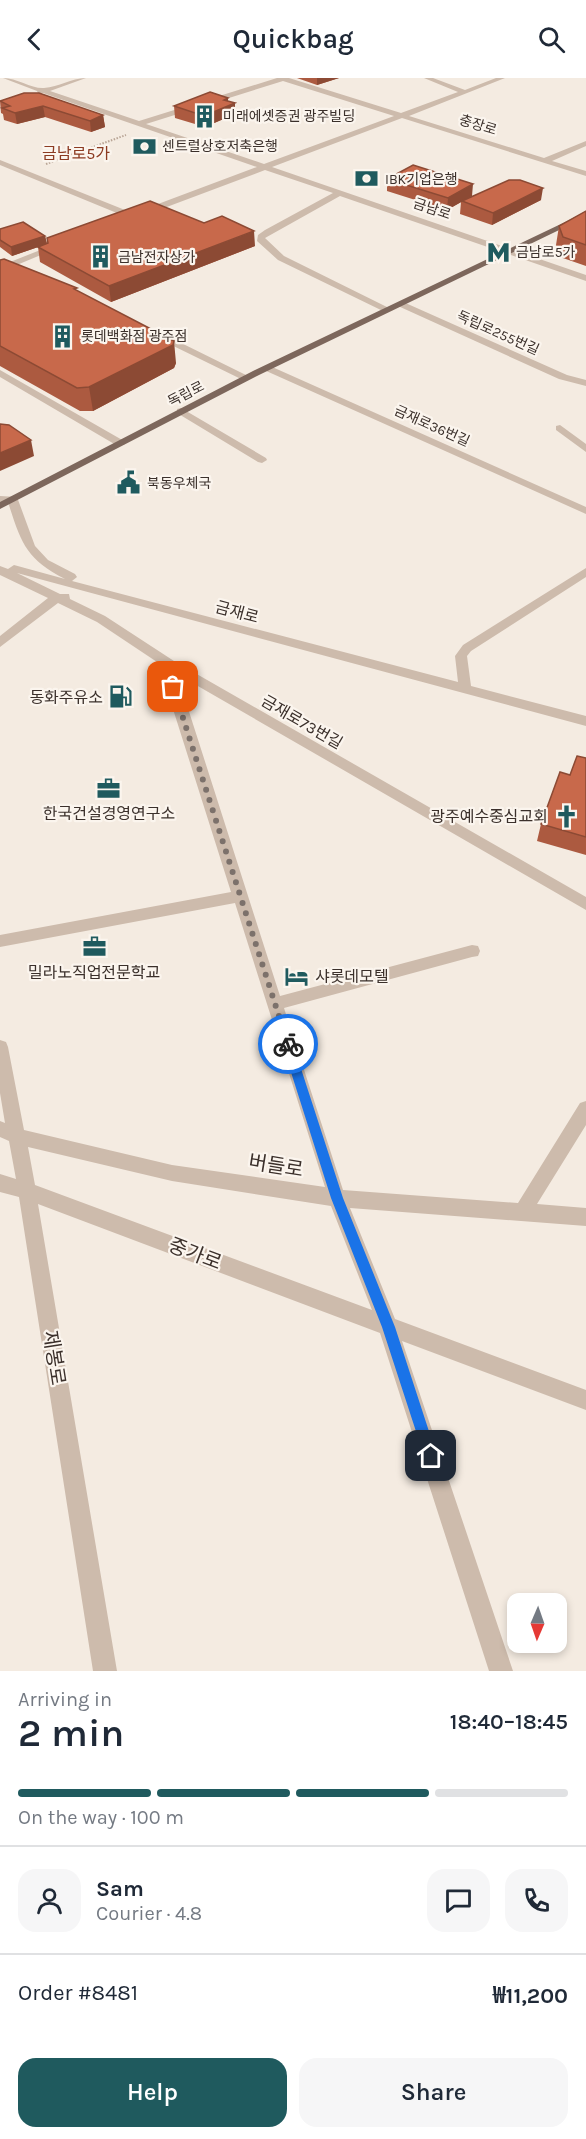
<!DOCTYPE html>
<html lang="en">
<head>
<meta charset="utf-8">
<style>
	:root { --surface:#fff; --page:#f6f6f7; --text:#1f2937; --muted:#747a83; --line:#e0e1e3; --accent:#1f5a5e }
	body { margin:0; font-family:Karla,"Noto Sans KR",sans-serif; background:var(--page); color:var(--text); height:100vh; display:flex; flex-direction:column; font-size:22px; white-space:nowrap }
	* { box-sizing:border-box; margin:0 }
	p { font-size:20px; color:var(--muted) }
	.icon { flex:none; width:33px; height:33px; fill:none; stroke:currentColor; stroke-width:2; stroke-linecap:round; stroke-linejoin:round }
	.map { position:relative; height:1593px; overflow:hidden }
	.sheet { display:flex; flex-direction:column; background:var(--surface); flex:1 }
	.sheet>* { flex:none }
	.needle { width:39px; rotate:182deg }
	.fabs { position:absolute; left:507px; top:1515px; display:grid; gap:12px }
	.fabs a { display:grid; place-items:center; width:60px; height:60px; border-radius:12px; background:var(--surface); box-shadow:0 3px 9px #0003; font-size:30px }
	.pin { position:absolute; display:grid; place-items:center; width:51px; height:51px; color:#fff; margin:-26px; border-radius:12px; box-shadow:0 3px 9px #0006 }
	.courier { position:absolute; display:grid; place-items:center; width:60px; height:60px; margin:-30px; border:4px solid #1a73e8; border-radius:50%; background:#fff; color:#222; box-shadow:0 2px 8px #0007 }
	.summary em { font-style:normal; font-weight:600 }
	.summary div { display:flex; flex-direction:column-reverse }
	.summary { display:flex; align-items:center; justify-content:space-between; height:102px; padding:0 18px }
	h1 { font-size:39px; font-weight:600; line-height:45px }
	.bar { display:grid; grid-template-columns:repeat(4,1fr); gap:9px 6px; align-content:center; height:72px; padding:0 18px }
	.bar i { height:8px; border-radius:4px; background:var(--line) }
	.bar .current { background:var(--accent) }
	.bar p { grid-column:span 4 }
	.line { display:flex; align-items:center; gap:15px; padding:0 18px; border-top:2px solid var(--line) }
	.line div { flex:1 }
	.round { display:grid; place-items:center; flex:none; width:63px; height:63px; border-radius:18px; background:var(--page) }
	.primary-button { display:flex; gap:12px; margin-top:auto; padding:12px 18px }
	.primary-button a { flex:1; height:69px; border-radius:18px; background:var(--accent); color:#fff; font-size:24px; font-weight:600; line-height:69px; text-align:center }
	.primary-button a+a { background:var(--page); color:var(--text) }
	header { display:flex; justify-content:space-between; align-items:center; height:78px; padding:0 18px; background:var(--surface); font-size:27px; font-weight:600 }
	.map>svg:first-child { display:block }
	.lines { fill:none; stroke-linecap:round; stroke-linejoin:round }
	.path { stroke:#b9a596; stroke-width:2; stroke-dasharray:1.5 1.5; stroke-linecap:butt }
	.minor { fill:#cdbbac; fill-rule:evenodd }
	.major { fill:#7d675c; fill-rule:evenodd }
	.wall { fill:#ac5a40 }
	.shaded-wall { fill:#8c4a34 }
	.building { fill:#c8694b; stroke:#8c4a34; stroke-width:1.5 }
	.route { fill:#1a73e8 }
	.done { stroke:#7c716b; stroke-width:6; stroke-dasharray:0 10.8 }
	.labels { text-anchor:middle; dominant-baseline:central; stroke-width:4.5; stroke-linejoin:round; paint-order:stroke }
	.far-poi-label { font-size:14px; fill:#3b302b; stroke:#fbf5ee; text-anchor:start }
	.far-street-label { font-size:14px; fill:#3b302b; stroke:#fbf5ee }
	.far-quarter-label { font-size:16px; fill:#8c3b22; stroke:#fbf5ee }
	.street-label { font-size:16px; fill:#3b302b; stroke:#fbf5ee }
	.poi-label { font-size:16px; fill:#3b302b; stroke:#fbf5ee; text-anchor:end }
	.near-street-label { font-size:20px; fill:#3b302b; stroke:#fbf5ee }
</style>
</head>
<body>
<header><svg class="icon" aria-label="back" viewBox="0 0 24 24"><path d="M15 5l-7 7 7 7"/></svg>Quickbag<svg class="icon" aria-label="search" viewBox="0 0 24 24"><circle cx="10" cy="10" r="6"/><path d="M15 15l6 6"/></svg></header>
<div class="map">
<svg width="586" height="1593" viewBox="0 0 586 1593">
	<rect width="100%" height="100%" fill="#f4ebe1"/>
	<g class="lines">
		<path class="path" d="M46,86L126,57"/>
		<path class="minor" d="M3,0C17,0 32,11 44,10C59,9 71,0 86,0L50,13L139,43L277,0H289L401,35L458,14L424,0H433L465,12L496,0H505L409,38L544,80L586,63V68L552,83L586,93V98L402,40L272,89L586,197V203L340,118L265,160L284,178L393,232L385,234L278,182L257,163L258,157L265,152L333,115L265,92L148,136H142V132L257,89L43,15H38L37,13ZM283,3L394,38L264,86L146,46Z
			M0,82L135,136L136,138L129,140L0,87Z
			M53,167L60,169L0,194V188Z
			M401,223L567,297L586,302V308L559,301L398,228L396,226Z
			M155,255H161L252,300L243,302L155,259Z
			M264,288H270L586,429V436L264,292Z
			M0,292L124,363L125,365L124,367H116L0,299Z
			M181,330L266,380L267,382L262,385L258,384L177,335V331Z
			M560,347L586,366V374L556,352V348Z
			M0,418L17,419L35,468L48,482L75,496L77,499L72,503L458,604L455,578L463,567L586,490V499L471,573L467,578L471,608L586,638V648L17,495L60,516H69L70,521L105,538L174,583L586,819V832L177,596L280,918L472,867L478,868L480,873L478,878L472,879L284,930L343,1112L518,1125L580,1025L586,1023V1047L537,1126L586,1130V1148L350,1130L395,1241L586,1312V1332L402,1263L513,1593H489L380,1255L38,1126L117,1593H93L19,1119L0,1114V1096L16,1101L9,1063L0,1059V1043L5,1045L0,1015V962L6,964L8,969L24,1052L172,1087L325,1109L235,825L0,869V857L231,814L166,609L163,588L97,544L58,525L0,569V558L48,520L0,497V488L8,491L14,487L65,501C26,481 21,465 8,424H0ZM28,1069L172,1103L331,1128L372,1232L35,1107Z"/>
		<path class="major" d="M586,134V139L259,297L0,431V424L253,293Z"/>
	</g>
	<path class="wall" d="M297,0H339L317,7Z
		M24,15L103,37L105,49L91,54L45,39L17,46L4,42L3,36L1,35L0,23Z
		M228,20V23L235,36L205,49L175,40L174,28Z
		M387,101L472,118L464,122H541L492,147L460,136L461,124L447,132L387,113Z
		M586,133V188L560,179L556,167L559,148Z
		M0,151L45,158L47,166L255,168L111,224L40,184L38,169L12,178L0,169Z
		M0,182L77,213L176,285L174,290L93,333H80L0,288Z
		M586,680V777L537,763L541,746L570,697Z"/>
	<path class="shaded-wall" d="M317,0H339L317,7Z
		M228,20V28L235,25V36L205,49L204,38L224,22Z
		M43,28L45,39L17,46L15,35Z
		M103,37L105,49L91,54L90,43Z
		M473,106L472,118L447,132L448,120Z
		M543,110L541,122L492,147L493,135Z
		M254,153L255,168L111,224L109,208Z
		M45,158L47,166L12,178L11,169Z
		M174,263L176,285L174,290L93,333L89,309Z
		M31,362L34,378L0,393V375Z"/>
	<path class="building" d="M210,14L228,20L224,22L235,25L204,38L174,28Z
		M24,15H39L103,37L90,43L43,28L15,35L2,30L10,28L0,23Z
		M413,87L473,106L448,120L387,101Z
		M509,102H520L543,110L493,135L462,123Z
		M150,123L204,145L222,138L254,153L109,208L38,169L48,165L47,160Z
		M586,133V167L563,159L559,148Z
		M23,144L45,158L11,169L0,162V151Z
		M4,181L77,210L74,211L174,263L173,267L89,309L77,310L0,268V182Z
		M0,346L9,347L31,362L0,375Z
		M577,678L586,680V759L541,746L560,694L570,697Z"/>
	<path class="route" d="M288,961L293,966L343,1120L395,1249L437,1378L435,1383L431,1385L426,1383L424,1378L382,1249L331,1120L282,966Z"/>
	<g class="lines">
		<path class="done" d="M173,609L288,966"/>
	</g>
	<defs>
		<symbol id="building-bare" viewBox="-9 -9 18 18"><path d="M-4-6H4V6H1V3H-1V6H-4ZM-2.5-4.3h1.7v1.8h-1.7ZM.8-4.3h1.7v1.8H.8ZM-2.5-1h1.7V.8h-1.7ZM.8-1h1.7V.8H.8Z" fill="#1f5a5e" stroke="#fbf5ee" stroke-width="2.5" paint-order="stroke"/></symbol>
		<symbol id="bank-bare" viewBox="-9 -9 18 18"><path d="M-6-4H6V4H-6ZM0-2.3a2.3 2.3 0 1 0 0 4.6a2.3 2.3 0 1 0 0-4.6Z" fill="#1f5a5e" stroke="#fbf5ee" stroke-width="2.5" paint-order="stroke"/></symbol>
		<symbol id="metro-bare" viewBox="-9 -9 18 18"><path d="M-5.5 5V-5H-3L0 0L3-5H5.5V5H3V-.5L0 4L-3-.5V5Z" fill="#1f5a5e" stroke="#fbf5ee" stroke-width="2.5" paint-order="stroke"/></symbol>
		<symbol id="civic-bare" viewBox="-9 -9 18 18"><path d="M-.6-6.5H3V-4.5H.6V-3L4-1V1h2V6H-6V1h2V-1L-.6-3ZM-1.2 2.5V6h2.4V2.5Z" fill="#1f5a5e" stroke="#fbf5ee" stroke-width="2.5" paint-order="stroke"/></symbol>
		<symbol id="fuel-bare" viewBox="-9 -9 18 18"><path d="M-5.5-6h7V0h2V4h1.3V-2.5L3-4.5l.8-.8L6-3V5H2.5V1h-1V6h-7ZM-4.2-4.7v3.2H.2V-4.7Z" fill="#1f5a5e" stroke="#fbf5ee" stroke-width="2.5" paint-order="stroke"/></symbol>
		<symbol id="office-bare" viewBox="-9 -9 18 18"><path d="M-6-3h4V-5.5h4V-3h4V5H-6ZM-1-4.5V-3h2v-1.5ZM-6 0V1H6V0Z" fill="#1f5a5e" stroke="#fbf5ee" stroke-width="2.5" paint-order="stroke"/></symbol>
		<symbol id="church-bare" viewBox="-9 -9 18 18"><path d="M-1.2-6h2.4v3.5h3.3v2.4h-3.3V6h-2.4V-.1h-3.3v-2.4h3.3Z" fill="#1f5a5e" stroke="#fbf5ee" stroke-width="2.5" paint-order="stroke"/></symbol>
		<symbol id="hotel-bare" viewBox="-9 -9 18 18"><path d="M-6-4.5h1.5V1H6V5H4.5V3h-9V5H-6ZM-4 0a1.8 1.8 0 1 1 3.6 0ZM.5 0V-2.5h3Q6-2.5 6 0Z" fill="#1f5a5e" stroke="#fbf5ee" stroke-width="2.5" paint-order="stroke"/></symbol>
	</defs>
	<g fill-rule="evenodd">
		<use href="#building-bare" x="188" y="22" width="33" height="33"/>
		<use href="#bank-bare" x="128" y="52" width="33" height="33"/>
		<use href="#bank-bare" x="350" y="84" width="33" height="33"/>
		<use href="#metro-bare" x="482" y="158" width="33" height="33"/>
		<use href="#building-bare" x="84" y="162" width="33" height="33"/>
		<use href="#building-bare" x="46" y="242" width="33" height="33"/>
		<use href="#civic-bare" x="112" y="388" width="33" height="33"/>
		<use href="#fuel-bare" x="104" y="602" width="33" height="33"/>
		<use href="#office-bare" x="92" y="694" width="33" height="33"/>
		<use href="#church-bare" x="550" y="722" width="33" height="33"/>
		<use href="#office-bare" x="78" y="852" width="33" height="33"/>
		<use href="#hotel-bare" x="280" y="882" width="33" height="33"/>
	</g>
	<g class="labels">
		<g class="far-poi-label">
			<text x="223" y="38">미래에셋증권 광주빌딩</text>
			<text x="162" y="68">센트럴상호저축은행</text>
			<text x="385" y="101">IBK기업은행</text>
			<text x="516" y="174">금남로5가</text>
			<text x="118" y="179">금남전자상가</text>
			<text x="81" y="258">롯데백화점 광주점</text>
			<text x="147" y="405">북동우체국</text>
		</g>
		<g class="far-street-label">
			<text transform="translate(478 47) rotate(17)">충장로</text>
			<text transform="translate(432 131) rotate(19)">금남로</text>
			<text transform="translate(498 255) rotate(24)">독립로255번길</text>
			<text transform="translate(186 316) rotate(-27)">독립로</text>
			<text transform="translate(432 348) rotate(24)">금재로36번길</text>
		</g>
		<g class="far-quarter-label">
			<text x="76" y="75">금남로5가</text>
		</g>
		<g class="street-label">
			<text transform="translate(237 534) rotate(15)">금재로</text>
			<text transform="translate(302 644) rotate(30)">금재로73번길</text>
		</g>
		<g class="poi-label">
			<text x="103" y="619">동화주유소</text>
			<text x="109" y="735" text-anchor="middle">한국건설경영연구소</text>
			<text x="548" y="738">광주예수중심교회</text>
			<text x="94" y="894" text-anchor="middle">밀라노직업전문학교</text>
			<text x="315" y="898" text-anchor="start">샤롯데모텔</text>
		</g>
		<g class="near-street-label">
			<text transform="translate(276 1088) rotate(9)">버들로</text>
			<text transform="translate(195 1176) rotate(21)">중가로</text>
			<text transform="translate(54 1280) rotate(81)">제봉로</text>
		</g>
	</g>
</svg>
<div class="fabs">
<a><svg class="needle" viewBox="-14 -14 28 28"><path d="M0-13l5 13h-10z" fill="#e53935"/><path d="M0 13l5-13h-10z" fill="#747a83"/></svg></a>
</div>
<div class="pin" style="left:173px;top:609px;background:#ea580c"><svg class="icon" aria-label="bag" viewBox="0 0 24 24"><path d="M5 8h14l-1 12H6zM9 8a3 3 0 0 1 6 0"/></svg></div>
<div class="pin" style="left:431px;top:1378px;background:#1f2937"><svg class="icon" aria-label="home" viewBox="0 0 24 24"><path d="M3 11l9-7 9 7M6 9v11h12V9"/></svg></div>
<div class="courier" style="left:288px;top:966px"><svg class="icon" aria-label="bike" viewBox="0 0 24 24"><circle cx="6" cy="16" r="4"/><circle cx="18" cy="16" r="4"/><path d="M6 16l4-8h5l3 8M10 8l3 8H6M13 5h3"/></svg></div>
</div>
<section class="sheet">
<div class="summary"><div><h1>2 min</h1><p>Arriving in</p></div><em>18:40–18:45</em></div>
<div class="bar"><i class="current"></i><i class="current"></i><i class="current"></i><i></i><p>On the way · 100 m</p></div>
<div class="line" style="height:108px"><a class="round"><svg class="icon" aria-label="person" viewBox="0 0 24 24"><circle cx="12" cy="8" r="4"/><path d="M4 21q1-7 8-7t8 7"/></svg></a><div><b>Sam</b><p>Courier · 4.8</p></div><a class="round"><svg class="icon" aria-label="chat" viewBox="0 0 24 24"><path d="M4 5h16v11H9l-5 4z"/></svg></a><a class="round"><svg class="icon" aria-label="phone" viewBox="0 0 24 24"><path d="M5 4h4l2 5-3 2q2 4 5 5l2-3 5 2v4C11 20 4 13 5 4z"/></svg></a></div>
<div class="line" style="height:78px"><div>Order #8481</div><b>₩11,200</b></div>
<div class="primary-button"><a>Help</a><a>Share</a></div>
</section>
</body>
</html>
